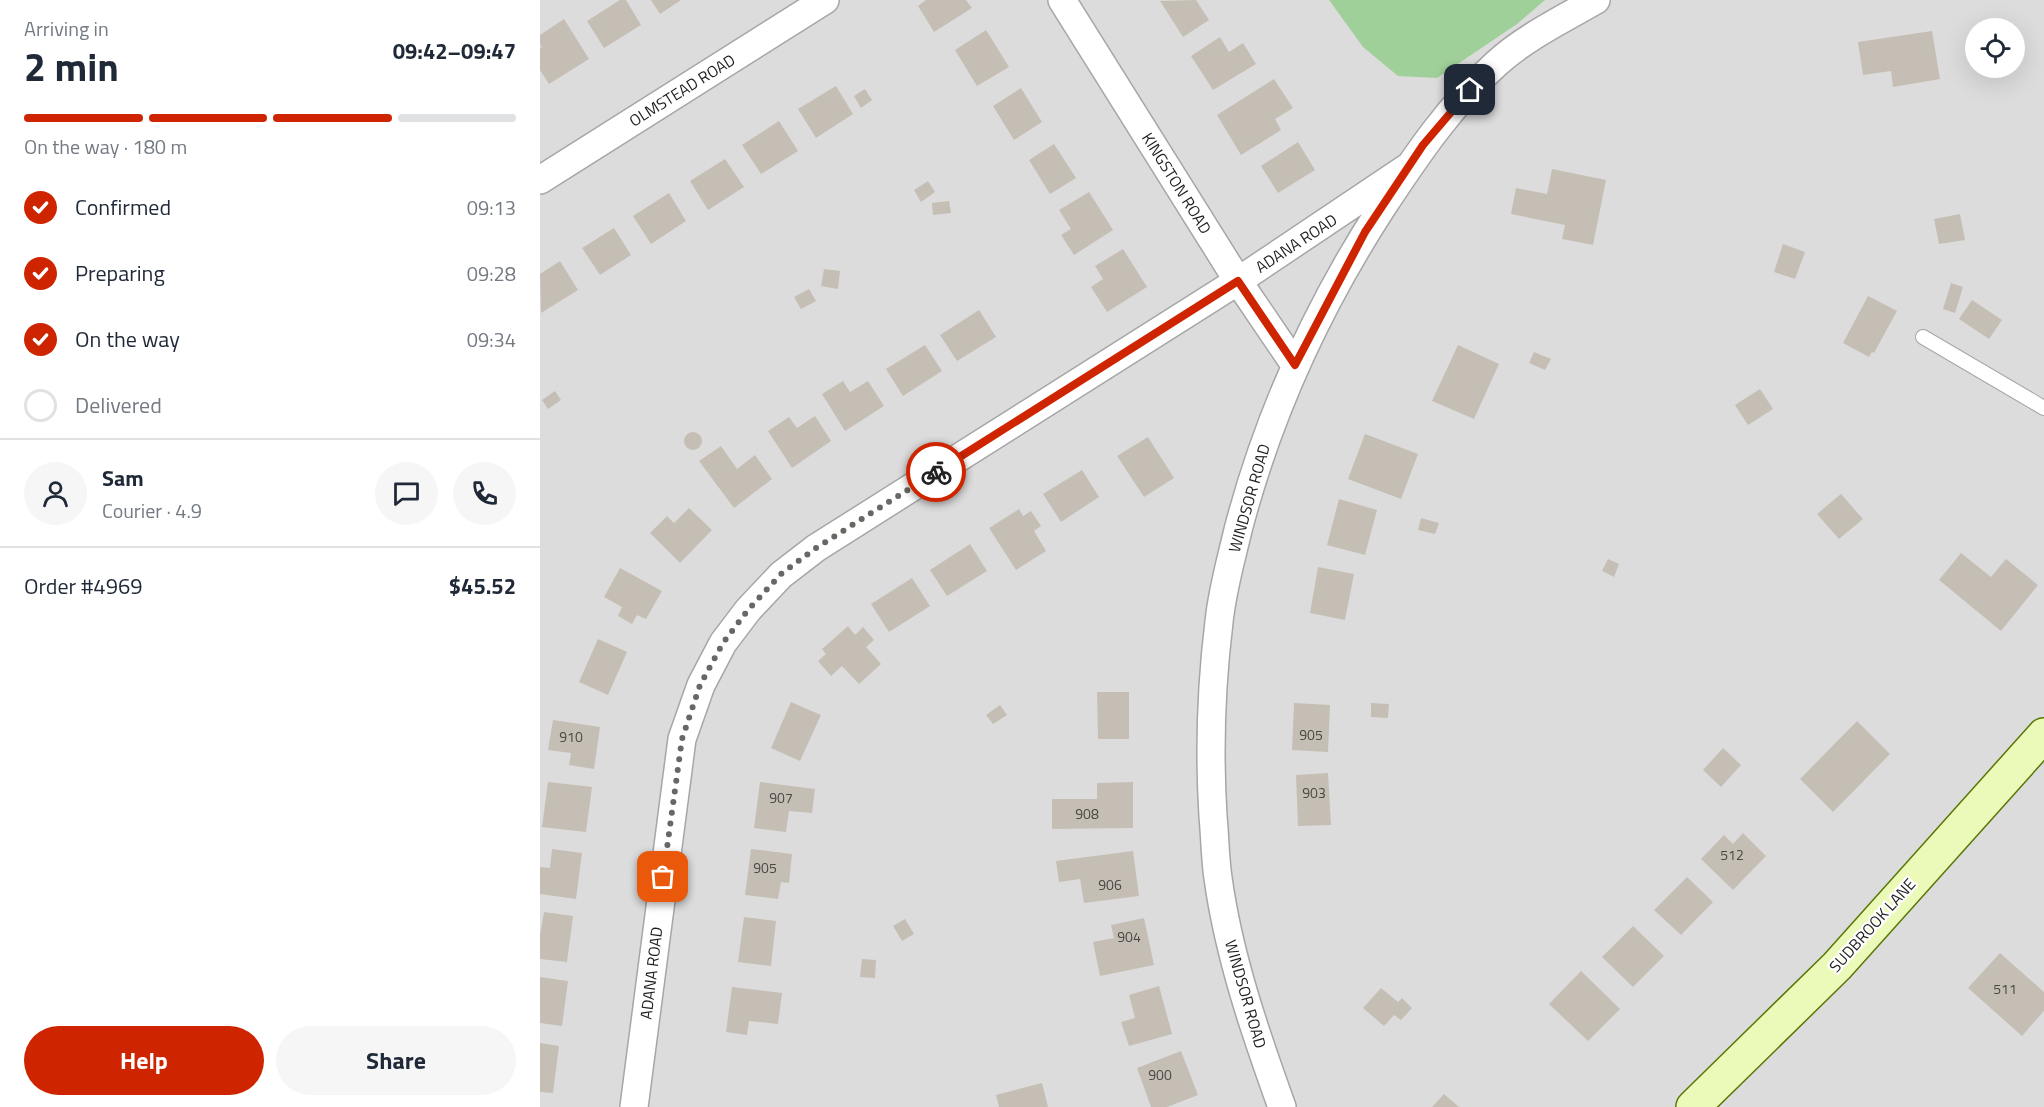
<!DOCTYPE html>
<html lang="en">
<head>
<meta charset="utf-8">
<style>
	:root { --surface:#fff; --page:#f6f6f7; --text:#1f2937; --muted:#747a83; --line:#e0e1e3; --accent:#ce2500 }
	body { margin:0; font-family:"Titillium Web",sans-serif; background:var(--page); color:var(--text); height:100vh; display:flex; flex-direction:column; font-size:22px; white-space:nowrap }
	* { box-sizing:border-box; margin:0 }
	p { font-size:20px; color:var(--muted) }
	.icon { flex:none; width:33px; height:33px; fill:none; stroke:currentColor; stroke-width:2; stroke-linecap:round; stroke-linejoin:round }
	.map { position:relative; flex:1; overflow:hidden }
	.sheet { display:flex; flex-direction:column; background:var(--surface); width:540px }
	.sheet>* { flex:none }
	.controls { position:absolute; left:1425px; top:18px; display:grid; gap:12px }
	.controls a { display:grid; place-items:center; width:60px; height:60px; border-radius:50%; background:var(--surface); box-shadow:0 6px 24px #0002; font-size:30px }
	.pin { position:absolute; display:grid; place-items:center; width:51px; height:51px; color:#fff; margin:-26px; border-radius:12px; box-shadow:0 3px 9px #0006 }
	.courier { position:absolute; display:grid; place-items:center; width:60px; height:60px; margin:-30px; border:4px solid #ce2500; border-radius:50%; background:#fff; color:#222; box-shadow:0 2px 8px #0007 }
	.overview em { font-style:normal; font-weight:700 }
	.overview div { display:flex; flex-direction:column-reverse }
	.overview { display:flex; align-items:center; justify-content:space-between; height:102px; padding:0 24px }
	h1 { font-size:39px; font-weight:700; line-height:45px }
	.bar { display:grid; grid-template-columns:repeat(4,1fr); gap:9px 6px; align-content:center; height:72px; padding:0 24px }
	.bar i { height:8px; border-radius:4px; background:var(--line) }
	.bar .current { background:var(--accent) }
	.bar p { grid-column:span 4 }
	.line { display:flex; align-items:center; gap:15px; padding:0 24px; border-top:2px solid var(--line) }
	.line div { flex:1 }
	.round { display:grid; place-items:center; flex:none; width:63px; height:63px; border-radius:32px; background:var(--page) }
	ol { padding:0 24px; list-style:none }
	li { display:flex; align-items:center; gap:18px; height:66px }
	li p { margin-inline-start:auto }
	li .icon { padding:6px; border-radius:50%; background:var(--accent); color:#fff; stroke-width:4 }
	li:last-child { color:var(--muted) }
	li i { width:33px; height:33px; border:3px solid var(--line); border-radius:50% }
	.primary-button { display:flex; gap:12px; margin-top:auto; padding:12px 24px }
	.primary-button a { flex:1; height:69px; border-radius:36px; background:var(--accent); color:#fff; font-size:24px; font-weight:700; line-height:69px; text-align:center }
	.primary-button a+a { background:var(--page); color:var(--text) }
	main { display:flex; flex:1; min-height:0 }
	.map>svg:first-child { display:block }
	.residential { fill:#dddcdc; fill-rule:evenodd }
	.forest { fill:#a0d099 }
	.building { fill:#c5beb4 }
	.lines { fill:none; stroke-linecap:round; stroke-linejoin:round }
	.lane-casing { stroke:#a6a6a6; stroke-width:16 }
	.street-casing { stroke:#a6a6a6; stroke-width:30 }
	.secondary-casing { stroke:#577804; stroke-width:36 }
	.lane { stroke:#fff; stroke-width:14 }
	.street { stroke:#fff; stroke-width:27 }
	.secondary { stroke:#ebfab9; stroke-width:33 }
	.done { stroke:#686764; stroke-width:6; stroke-dasharray:0 10.8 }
	.route { stroke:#ce2500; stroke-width:8 }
	.labels { text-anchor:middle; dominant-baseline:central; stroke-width:4.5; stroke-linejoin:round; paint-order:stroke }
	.number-label { font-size:14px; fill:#484744 }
	.street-label { font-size:16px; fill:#1f1f1f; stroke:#fff }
</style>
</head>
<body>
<main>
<section class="sheet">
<div class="overview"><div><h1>2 min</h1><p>Arriving in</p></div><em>09:42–09:47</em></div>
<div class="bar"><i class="current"></i><i class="current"></i><i class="current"></i><i></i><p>On the way · 180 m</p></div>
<ol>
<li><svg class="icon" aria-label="check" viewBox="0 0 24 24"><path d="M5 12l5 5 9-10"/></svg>Confirmed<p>09:13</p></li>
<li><svg class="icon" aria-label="check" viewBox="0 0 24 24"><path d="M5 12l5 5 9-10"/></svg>Preparing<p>09:28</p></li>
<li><svg class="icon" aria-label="check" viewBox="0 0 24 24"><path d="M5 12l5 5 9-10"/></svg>On the way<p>09:34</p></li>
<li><i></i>Delivered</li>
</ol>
<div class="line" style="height:108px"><a class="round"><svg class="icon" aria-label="person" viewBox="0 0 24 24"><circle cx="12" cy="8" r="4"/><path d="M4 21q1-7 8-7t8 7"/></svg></a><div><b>Sam</b><p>Courier · 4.9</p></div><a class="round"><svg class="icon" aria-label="chat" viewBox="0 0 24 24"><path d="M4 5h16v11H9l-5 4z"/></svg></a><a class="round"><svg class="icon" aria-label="phone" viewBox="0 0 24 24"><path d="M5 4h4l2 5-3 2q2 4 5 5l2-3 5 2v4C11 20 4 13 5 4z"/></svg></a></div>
<div class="line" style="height:78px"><div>Order #4969</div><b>$45.52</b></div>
<div class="primary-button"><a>Help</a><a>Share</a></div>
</section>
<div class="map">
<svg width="1504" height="1107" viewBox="0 0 1504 1107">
	<rect width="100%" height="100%" fill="#f0eee5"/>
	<path class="residential" d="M0,0H1504V1107H0ZM1436,28H1474V68H1436Z"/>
	<path class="forest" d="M789,0H1005L977,24L897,78L858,76L823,47Z"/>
	<path class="building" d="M80,0H86L101,25L64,48L47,21Z
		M111,0H141L120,14Z
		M386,0H426L432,8L394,32L378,6Z
		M656,0L669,20L643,37L620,1Z
		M24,19L49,59L9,84L0,70V48L2,47L0,44V35Z
		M446,30L469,67L437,86L415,50Z
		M1392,31L1400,79L1353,87L1351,71L1323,75L1318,42Z
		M680,37L689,52L703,43L716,64L673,90L651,56Z
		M734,79L753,108L735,119L741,130L701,155L677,115Z
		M296,86L313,114L276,138L258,109Z
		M481,88L502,122L474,140L453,106Z
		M325,89L332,100L321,108L314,96Z
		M239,121L258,151L221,174L202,145Z
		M758,142L775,170L738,193L721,166Z
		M514,144L536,178L510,194L489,160Z
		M185,159L204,187L168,210L150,181Z
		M1012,169L1066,180L1053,245L1022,239L1025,225L971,214L976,188L1007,194Z
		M388,181L395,192L381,202L374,190Z
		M549,192L573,230L534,255L521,235L531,229L519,210Z
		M129,193L146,221L111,244L93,216Z
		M409,201L411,213L393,215L392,203Z
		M1420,214L1425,240L1399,244L1394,219Z
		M74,228L91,255L60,275L42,248Z
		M1243,244L1265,252L1255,279L1234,272Z
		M583,249L607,287L567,312L551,287L563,279L555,266Z
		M20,261L38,290L1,313L0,274Z
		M284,269L300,271L298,289L281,286Z
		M1411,283L1423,287L1415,313L1403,309Z
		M269,289L276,301L261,309L254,297Z
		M1328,296L1357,311L1334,353L1332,352L1329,357L1303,343Z
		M1432,300L1462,320L1449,339L1419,319Z
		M439,310L456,337L417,361L400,335Z
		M385,345L402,371L363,396L346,369Z
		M918,345L959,364L934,419L892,401Z
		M994,352L1011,359L1005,370L989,363Z
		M303,381L310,392L328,381L344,406L305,431L282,394Z
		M1220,389L1233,409L1208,425L1195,405Z
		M15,391L21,400L8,409L2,400Z
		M275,416L291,441L252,468L228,431L249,417L257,428Z
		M144 441a9 9 0 1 1 18 0a9 9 0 1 1-18 0Z
		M825,434L878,454L861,499L808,479Z
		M608,437L634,478L604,497L577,456Z
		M181,446L197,469L215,455L232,479L194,508L159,461Z
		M542,470L559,497L521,522L503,494Z
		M1301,494L1323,519L1299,539L1277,514Z
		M799,499L837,510L825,555L787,545Z
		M149,508L172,530L140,563L110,533L127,516L134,523Z
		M479,509L483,516L491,511L501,526L494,531L506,551L476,570L449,528Z
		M881,518L899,523L895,534L878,530Z
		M430,544L447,571L407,596L390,570Z
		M1421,553L1451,577L1466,559L1498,585L1461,631L1399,580Z
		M1068,559L1079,564L1074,577L1062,571Z
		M778,567L814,574L805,620L770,613Z
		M80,568L122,591L106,619L97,615L92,624L78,616L82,607L64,597Z
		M372,578L390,606L349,632L331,604Z
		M308,626L315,635L323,627L334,640L326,647L341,664L319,684L302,666L291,676L278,661L286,654L282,649Z
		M58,639L87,652L68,695L39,682Z
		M557,692H589V739H558Z
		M251,702L281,715L260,761L231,748Z
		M754,703L790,705L788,752L752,750Z
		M831,703L849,704L848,718L831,717Z
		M460,705L467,715L453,724L446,715Z
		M13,720L60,727L54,769L29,765L31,753L8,750Z
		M1317,721L1350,754L1293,812L1260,779Z
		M1183,748L1201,765L1181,787L1163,770Z
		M788,773L791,825L758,826L756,775Z
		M8,782L52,787L46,832L2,827Z
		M220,782L275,789L272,813L249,811L246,832L214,828Z
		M593,782V828L512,829V799H557V783Z
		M1203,833L1226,856L1193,890L1161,859L1184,835L1193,844Z
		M12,849L42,853L36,899L0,894V867L10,868Z
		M211,849L252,854L249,883L241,882L238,899L205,895Z
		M593,851L599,896L544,903L540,879L519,882L516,861Z
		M1147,877L1173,902L1141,935L1114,910Z
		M4,912L33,916L27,962L0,959V935Z
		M204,917L236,921L231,966L198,962Z
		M604,918L614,965L560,976L553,942L574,938L571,925Z
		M365,919L374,934L362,941L353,926Z
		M1093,926L1124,956L1093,987L1062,957Z
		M1460,953L1504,992V1011L1482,1036L1428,988Z
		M322,959L336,960L335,978L320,977Z
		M1041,971L1080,1009L1048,1041L1009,1004Z
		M0,977L28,981L22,1026L0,1023Z
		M619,986L632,1034L589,1046L581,1022L595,1018L589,995Z
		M192,987L242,993L238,1024L209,1021L207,1035L186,1032Z
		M841,988L858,1002L862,998L872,1008L861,1020L854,1015L844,1026L823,1008Z
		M0,1043L19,1046L13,1093L0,1092Z
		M641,1051L658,1095L627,1107H611L597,1068Z
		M502,1083L508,1107H459L456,1095Z
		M904,1094L919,1107H892Z"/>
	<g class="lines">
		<defs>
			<path id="lane" d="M1383,337L1504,408"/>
			<path id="street" d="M522,0L698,281L755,365
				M0,180L285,0
				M94,1107L142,739L161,685L183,643L208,610L241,575L276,548L698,281L868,167
				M742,1107C715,1032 689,957 678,878C675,858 675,837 673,816C669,751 671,687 679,622C682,591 691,560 698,530C728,415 778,306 843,206C876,156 911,104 956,64C984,38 1023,19 1056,0"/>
			<path id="secondary" d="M1153,1107L1297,966L1504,735"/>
		</defs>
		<use href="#lane" class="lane-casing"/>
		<use href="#street" class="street-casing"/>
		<use href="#secondary" class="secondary-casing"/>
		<use href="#lane" class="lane"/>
		<use href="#street" class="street"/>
		<use href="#secondary" class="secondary"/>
	</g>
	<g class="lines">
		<path class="done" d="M123,877L142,739L160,685L183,643L208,610L241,574L276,548L396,472"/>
		<path class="route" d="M396,472L698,281L755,365L825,232L883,145L930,90"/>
	</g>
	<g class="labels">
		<g class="number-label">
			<text x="771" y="734">905</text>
			<text x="31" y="736">910</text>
			<text x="774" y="792">903</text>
			<text x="241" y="797">907</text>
			<text x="547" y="813">908</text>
			<text x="1192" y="854">512</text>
			<text x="225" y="867">905</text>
			<text x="570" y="884">906</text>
			<text x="589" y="936">904</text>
			<text x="1465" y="988">511</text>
			<text x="620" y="1074">900</text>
		</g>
		<g class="street-label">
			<text transform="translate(142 90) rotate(-32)">OLMSTEAD ROAD</text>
			<text transform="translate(637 183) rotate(58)">KINGSTON ROAD</text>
			<text transform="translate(756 243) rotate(-33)">ADANA ROAD</text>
			<text transform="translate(709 498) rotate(-74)">WINDSOR ROAD</text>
			<text transform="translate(1332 925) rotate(-48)">SUDBROOK LANE</text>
			<text transform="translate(111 973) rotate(-83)">ADANA ROAD</text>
			<text transform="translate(706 994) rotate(74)">WINDSOR ROAD</text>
		</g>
	</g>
</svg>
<div class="controls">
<a><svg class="icon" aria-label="locate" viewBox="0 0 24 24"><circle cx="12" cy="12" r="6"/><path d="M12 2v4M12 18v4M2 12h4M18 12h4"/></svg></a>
</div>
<div class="pin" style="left:123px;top:877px;background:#ea580c"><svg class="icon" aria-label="bag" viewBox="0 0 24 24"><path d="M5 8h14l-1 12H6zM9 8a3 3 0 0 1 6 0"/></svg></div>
<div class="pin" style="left:930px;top:90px;background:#1f2937"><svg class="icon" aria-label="home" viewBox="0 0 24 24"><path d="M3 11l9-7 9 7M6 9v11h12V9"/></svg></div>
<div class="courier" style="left:396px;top:472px"><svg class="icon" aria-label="bike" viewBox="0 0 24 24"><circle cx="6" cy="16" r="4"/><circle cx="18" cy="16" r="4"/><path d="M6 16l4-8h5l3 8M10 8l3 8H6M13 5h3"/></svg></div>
</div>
</main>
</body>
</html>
